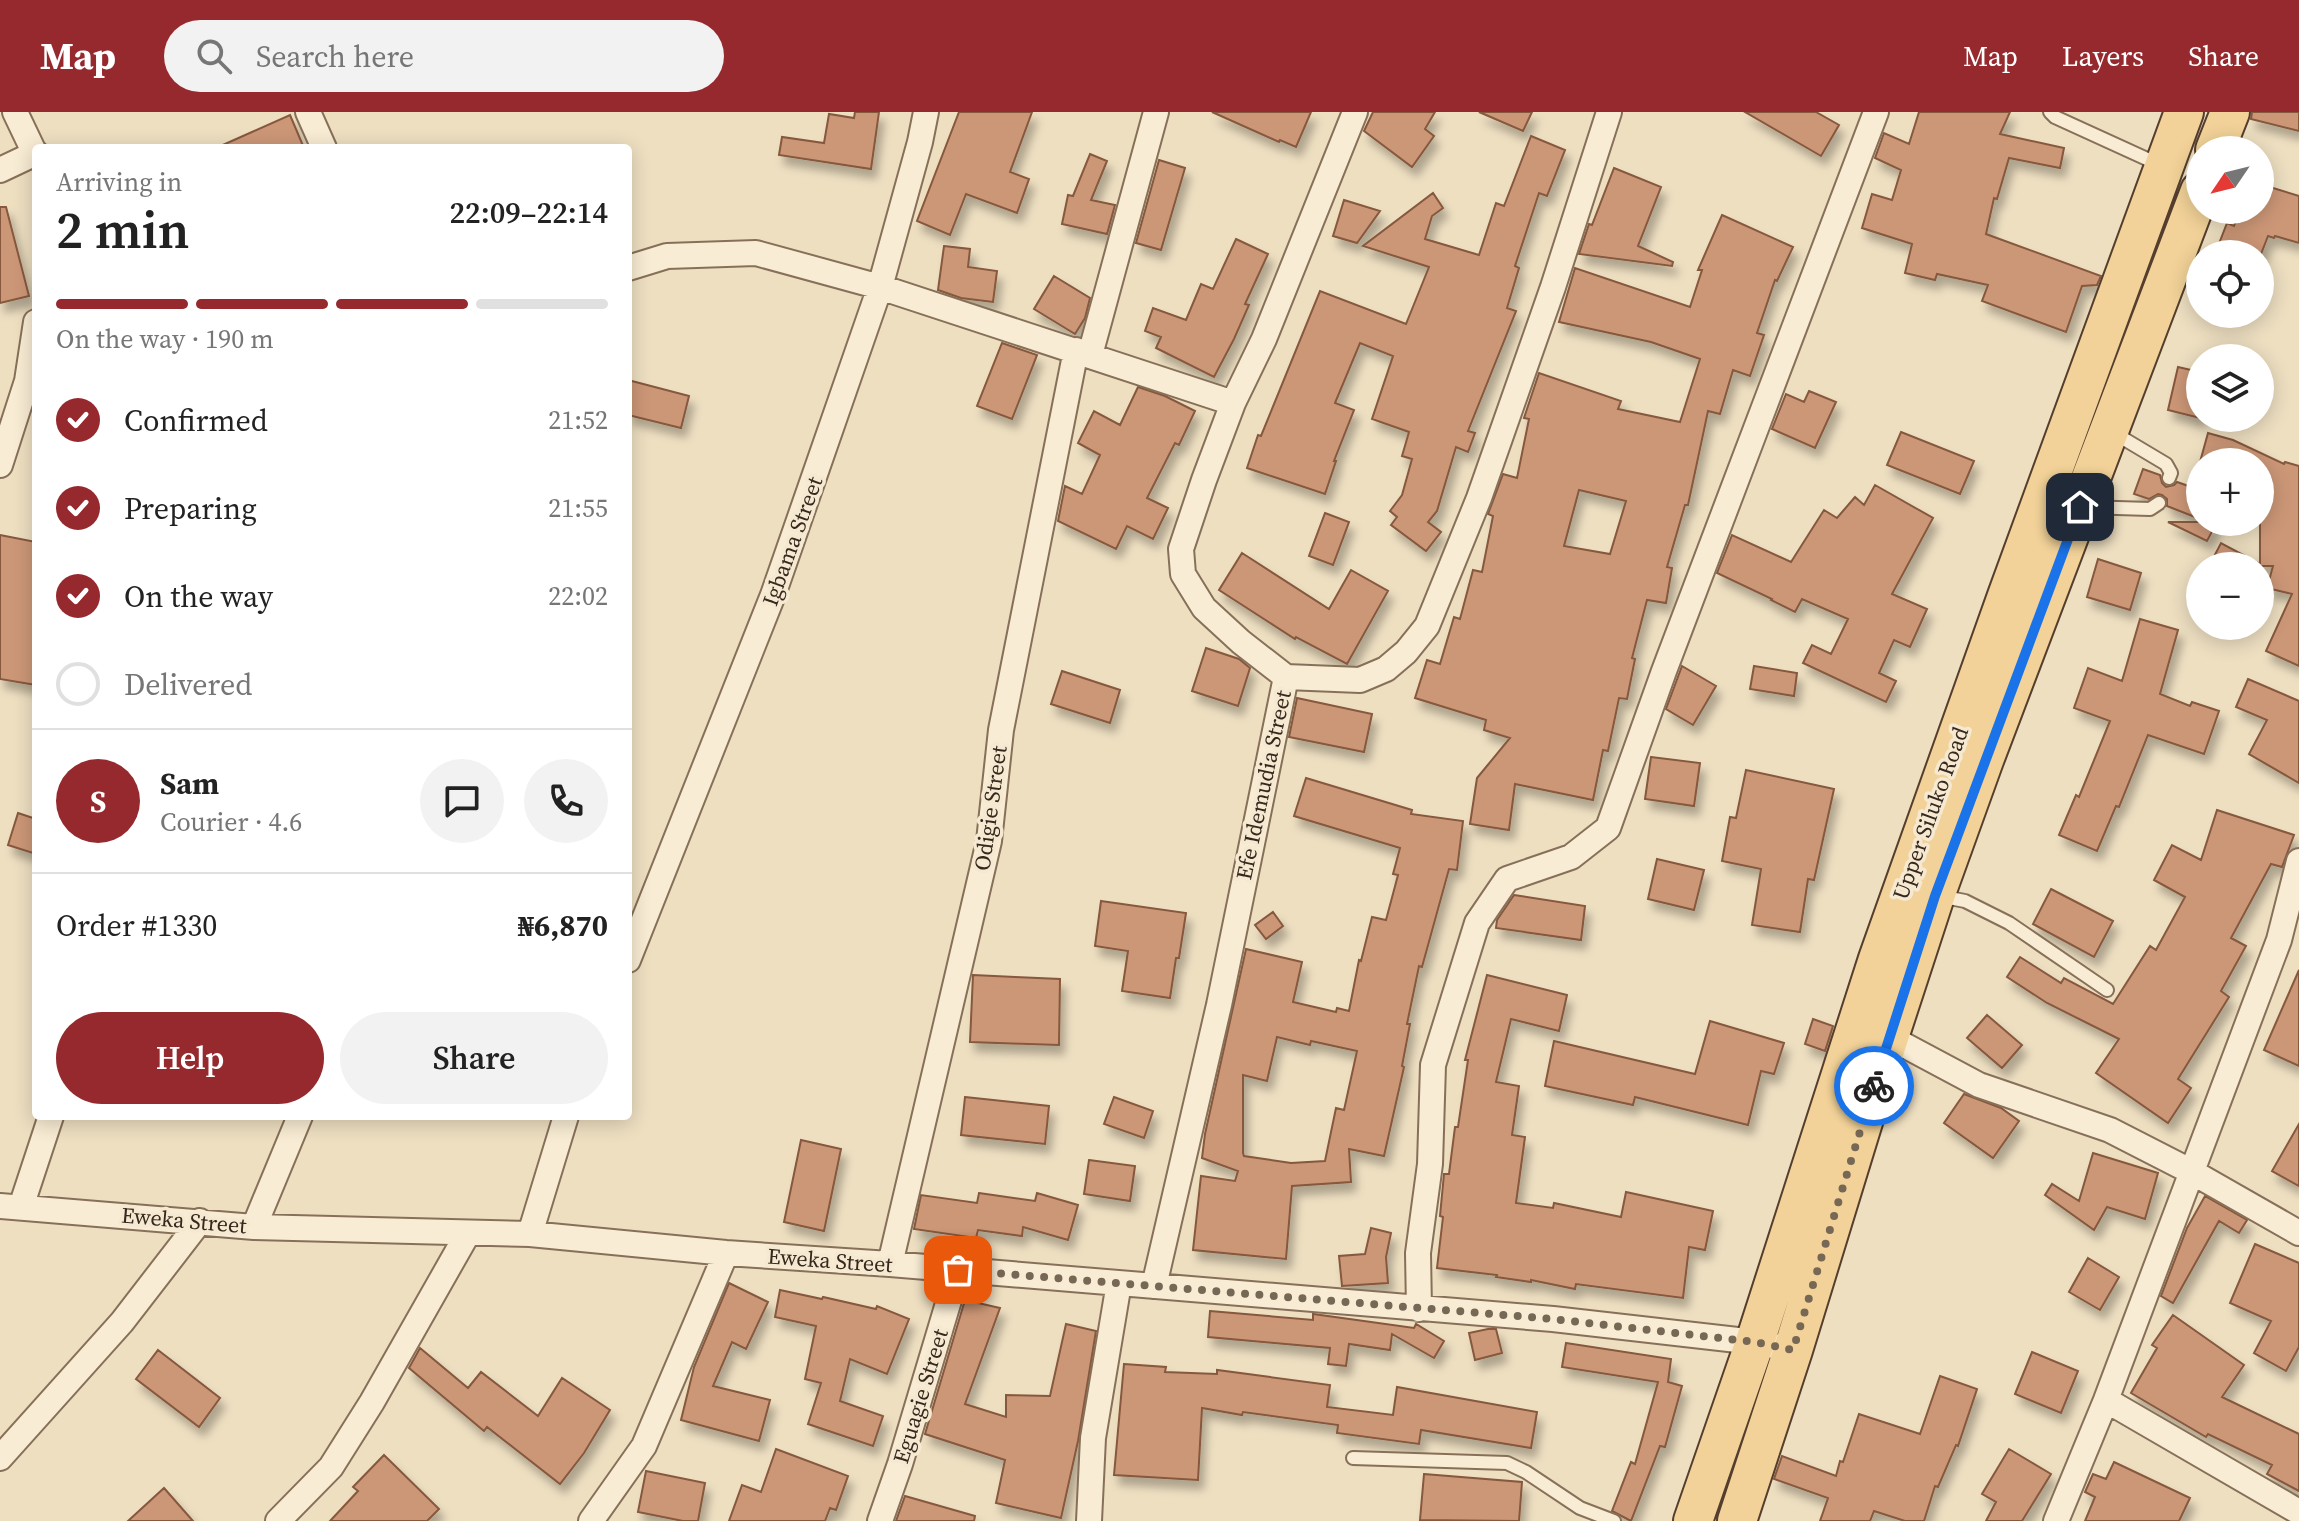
<!DOCTYPE html>
<html lang="en">
<head>
<meta charset="utf-8">
<style>
	:root { --surface:#fff; --page:#f2f2f2; --text:#222; --muted:#767676; --line:#e0e0e0; --accent:#96292e }
	body { margin:0; font-family:"Source Serif 4",serif; background:var(--page); color:var(--text); height:100vh; display:flex; flex-direction:column; font-size:30px; white-space:nowrap }
	* { box-sizing:border-box; margin:0 }
	p { font-size:26px; color:var(--muted) }
	.icon { flex:none; width:44px; height:44px; fill:none; stroke:currentColor; stroke-width:2; stroke-linecap:round; stroke-linejoin:round }
	.map { position:relative; flex:1; overflow:hidden }
	.sheet { position:absolute; left:32px; top:32px; width:600px; height:976px; display:flex; flex-direction:column; background:var(--surface); border-radius:8px; box-shadow:0 4px 20px #0003 }
	.sheet>* { flex:none }
	.needle { width:52px; rotate:235deg }
	.fabs { position:absolute; left:2186px; top:24px; display:grid; gap:16px }
	.fabs a { display:grid; place-items:center; width:88px; height:88px; border-radius:50%; background:var(--surface); box-shadow:0 4px 20px #0003; font-size:40px }
	.pin { position:absolute; display:grid; place-items:center; width:68px; height:68px; color:#fff; margin:-34px; border-radius:16px; box-shadow:0 4px 12px #0006 }
	.courier { position:absolute; display:grid; place-items:center; width:80px; height:80px; margin:-40px; border:6px solid #1a73e8; border-radius:50%; background:#fff; color:#222; box-shadow:0 2px 10px #0007 }
	.overview em { font-style:normal; font-weight:600 }
	.overview div { display:flex; flex-direction:column-reverse }
	.overview { display:flex; align-items:center; justify-content:space-between; height:136px; padding:0 24px }
	h1 { font-size:52px; font-weight:600; line-height:60px }
	.bar { display:grid; grid-template-columns:repeat(4,1fr); gap:12px 8px; align-content:center; height:96px; padding:0 24px }
	.bar i { height:10px; border-radius:6px; background:var(--line) }
	.bar .current { background:var(--accent) }
	.bar p { grid-column:span 4 }
	.line { display:flex; align-items:center; gap:20px; padding:0 24px; border-top:2px solid var(--line) }
	.line div { flex:1 }
	.round { display:grid; place-items:center; flex:none; width:84px; height:84px; border-radius:42px; background:var(--page) }
	ol { padding:0 24px; list-style:none }
	li { display:flex; align-items:center; gap:24px; height:88px }
	li p { margin-inline-start:auto }
	li .icon { padding:8px; border-radius:50%; background:var(--accent); color:#fff; stroke-width:4 }
	li:last-child { color:var(--muted) }
	li i { width:44px; height:44px; border:4px solid var(--line); border-radius:50% }
	.cta { display:flex; gap:16px; margin-top:auto; padding:16px 24px }
	.cta a { flex:1; height:92px; border-radius:48px; background:var(--accent); color:#fff; font-size:32px; font-weight:600; line-height:92px; text-align:center }
	.cta a+a { background:var(--page); color:var(--text) }
	header { display:flex; align-items:center; gap:48px; box-sizing:border-box; height:112px; padding:0 40px; background:var(--accent); color:#fff }
	header strong { font-size:38px }
	nav { display:flex; gap:44px; margin-inline-start:auto; font-size:28px }
	.search { width:560px; height:72px; background:var(--page); display:flex; align-items:center; gap:20px; box-sizing:border-box; padding:0 28px; border-radius:44px; color:var(--muted); font-size:30px }
	.map>svg:first-child { display:block }
	.building { fill:#cc9777; stroke:#86583e; stroke-width:2; fill-rule:evenodd; filter:url(#shadow) }
	.lines { fill:none; stroke-linecap:round; stroke-linejoin:round }
	.service-casing { stroke:#877059; stroke-width:16 }
	.minor-casing { stroke:#877059; stroke-width:28 }
	.primary-casing { stroke:#553e2d; stroke-width:42 }
	.service { stroke:#f9ecd4; stroke-width:12 }
	.minor { stroke:#f9ecd4; stroke-width:24 }
	.primary { stroke:#f2d298; stroke-width:38 }
	.done { stroke:#776856; stroke-width:8; stroke-dasharray:0 14.4 }
	.route { stroke:#1a73e8; stroke-width:10 }
	.labels { text-anchor:middle; dominant-baseline:central; stroke-width:7; stroke-linejoin:round; paint-order:stroke }
	.street-label { font-size:22px; fill:#37281d; stroke:#f5e9d1 }
</style>
</head>
<body>
<header>
<strong>Map</strong>
<div class="search"><svg class="icon" aria-label="search" viewBox="0 0 24 24"><circle cx="10" cy="10" r="6"/><path d="M15 15l6 6"/></svg>Search here</div>
<nav><a>Map</a><a>Layers</a><a>Share</a></nav>
</header>
<div class="map">
<svg width="2299" height="1409" viewBox="0 0 2299 1409">
	<defs>
		<filter id="shadow"><feDropShadow dx="5" dy="9" stdDeviation="4" flood-color="#0004"/></filter>
	</defs>
	<rect width="100%" height="100%" fill="#eedfc1"/>
	<path class="building" d="M855,0H879L871,57L779,43L782,25L824,31L829,2L854,6Z
		M959,0H1032L1010,60L1029,67L1017,101L966,82L950,123L917,109Z
		M1212,0H1311L1296,35L1280,28L1279,30Z
		M1373,0H1435L1425,17L1434,24L1412,55L1364,19Z
		M1479,0H1532L1523,19Z
		M1745,0H1816L1839,13L1821,44Z
		M1919,0H2010L2000,22L2064,36L2060,56L2009,46L1997,87L1994,86L1986,122L2101,164L2097,173L2082,174L2066,220L1982,189L1988,173L1937,162L1935,168L1905,161L1912,132L1862,116L1872,82L1892,88L1901,58L1875,46L1884,21L1909,32Z
		M2252,0H2299V19L2251,7Z
		M290,3L304,36H216Z
		M1531,24L1565,38L1547,84L1539,81L1515,154L1519,156L1507,196L1516,199L1468,319L1475,321L1468,340L1456,335L1437,399L1428,410L1441,420L1426,439L1391,413L1397,405L1390,399L1402,383L1412,347L1402,344L1409,320L1372,307L1393,244L1360,231L1335,291L1354,298L1334,349H1336L1325,382L1247,356L1258,323L1261,324L1320,179L1406,212L1429,155L1363,134L1433,81L1443,96L1432,104L1425,127L1479,143L1496,91L1504,94Z
		M1090,42L1107,49L1091,88L1115,93L1107,122L1062,112L1068,83L1073,84Z
		M1159,48L1185,56L1161,138L1136,131Z
		M1614,56L1661,75L1638,134L1673,150L1672,154L1579,142L1589,112L1592,113Z
		M2260,72L2299,84V131L2275,124L2274,126L2268,124L2261,142H2215L2227,111L2234,114L2240,98H2260Z
		M1344,88L1380,99L1357,131L1333,124Z
		M0,95H6L29,184L0,191Z
		M1722,103L1793,135L1777,169L1775,168L1757,221L1764,223L1750,264L1733,258L1720,302L1708,299L1688,393H1685L1667,455L1672,456L1666,491L1647,488L1632,546L1635,547L1627,587L1619,586L1608,639L1603,638L1593,688L1515,672L1509,718L1470,712L1477,666L1510,626L1484,618L1486,608L1415,586L1427,548L1440,552L1454,505L1460,507L1473,458L1482,460L1493,404L1488,402L1503,362L1517,366L1529,307L1524,306L1539,261L1621,289L1618,297L1680,310L1700,247L1651,230L1559,210L1575,156L1690,195L1702,158H1698ZM1579,378L1626,389L1610,442L1564,434Z
		M1236,127L1268,142L1245,192L1249,193L1234,227L1214,265L1156,236L1161,225L1145,219L1153,196L1186,208L1201,172L1213,177Z
		M944,134L970,137L968,155L997,159L993,190L961,186L938,178Z
		M1054,164L1090,186L1085,206L1075,222L1034,197Z
		M1002,231L1037,243L1012,307L977,294Z
		M2178,255L2200,260V306L2168,298Z
		M628,268L689,284L681,316L628,303Z
		M1138,275L1165,284L1195,299L1179,333L1175,331L1147,386L1168,396L1153,427L1127,414L1116,437L1058,409L1065,374L1082,382L1100,343L1078,331L1094,299L1120,313Z
		M1809,279L1836,290L1815,336L1772,317L1786,282L1804,290Z
		M1901,320L1974,349L1960,382L1887,353Z
		M2208,321L2233,328L2284,352L2285,350L2299,354V554L2266,539L2292,482L2267,476L2273,454H2209L2221,431L2260,452V350H2200Z
		M2143,357L2160,363L2162,371L2166,375L2174,373L2177,370L2200,378V407L2167,394V387L2162,383L2158,382L2149,387L2134,382Z
		M1875,373L1933,406L1892,482L1927,497L1910,535L1894,528L1879,561L1896,569L1886,590L1803,551L1812,533L1831,542L1848,507L1802,487L1795,500L1771,488L1772,487L1717,461L1732,423L1791,450L1824,398L1837,406L1855,385L1864,393Z
		M1325,401L1349,410L1333,453L1309,444Z
		M2168,410H2217L2207,429Z
		M0,423L36,430V573L0,567Z
		M1242,441L1329,497L1351,458L1388,479L1347,552L1296,525L1295,527L1219,478Z
		M2098,447L2141,461L2130,498L2087,485Z
		M2140,507L2178,518L2160,582L2190,594L2192,590L2219,599L2204,642L2148,623L2119,695L2116,694L2097,739L2059,723L2076,683L2079,685L2110,609L2074,596L2088,556L2122,569Z
		M1206,536L1239,547L1250,556L1238,594L1192,579Z
		M1682,554L1716,574L1693,613L1666,597Z
		M1754,554L1797,561L1794,584L1750,577Z
		M1062,559L1120,578L1110,611L1051,592Z
		M2248,567L2299,589V671L2249,642L2267,608L2236,595Z
		M1297,586L1372,602L1364,640L1289,625Z
		M1651,645L1700,651L1694,694L1645,687Z
		M1746,658L1834,677L1814,768L1808,767L1800,820L1752,813L1761,757L1722,749L1730,705L1736,706Z
		M1306,666L1412,698L1411,702L1463,709L1457,758L1449,757L1422,855L1419,854L1407,912H1410L1402,954L1404,955L1384,1044L1349,1037L1351,1070L1292,1074L1286,1147L1193,1138L1201,1064L1235,1069L1238,1059L1202,1046L1205,1022L1246,837L1302,850L1293,890L1336,900L1337,896L1349,899L1359,848L1361,849L1372,805L1386,808L1398,763L1393,762L1400,736L1294,704ZM1277,925L1310,933L1311,929L1357,939L1344,998L1336,996L1325,1049L1291,1051L1244,1044L1243,1041V963L1267,969Z
		M2217,698L2294,723L2282,755L2271,752L2231,826L2246,834L2221,879L2229,885L2178,967L2191,976L2168,1011L2096,961L2119,927L2047,891L2007,865L2020,845L2061,871L2064,866L2113,892L2150,834L2156,838L2185,785L2154,768L2172,733L2201,748Z
		M18,701L36,707V742L8,733Z
		M1657,747L1704,758L1694,798L1648,787Z
		M2051,777L2113,809L2094,845L2033,812Z
		M1514,783L1585,794L1581,828L1496,816L1497,808Z
		M1101,789L1186,801L1179,846H1176L1170,886L1122,879L1128,839L1095,834Z
		M1273,800L1283,814L1266,827L1255,813Z
		M2299,858V954L2264,938Z
		M973,863L1060,867L1059,933L970,930Z
		M1487,863L1567,883L1559,919L1511,907L1496,970L1519,974L1512,1023L1525,1025L1516,1091L1553,1096L1554,1091L1621,1105L1626,1080L1713,1099L1705,1138L1689,1135L1683,1186L1576,1172L1575,1177L1531,1168V1170L1496,1165L1497,1163L1437,1156L1443,1105L1440,1104L1444,1062H1449L1455,1015H1458L1468,948H1465Z
		M1987,903L2022,933L2002,956L1967,926Z
		M1813,907L1833,914L1825,939L1805,932Z
		M1710,909L1784,931L1774,962L1761,959L1748,1013L1635,985L1633,993L1545,974L1554,929L1695,962Z
		M1964,982L2001,996L2019,1009L1993,1046L1944,1011Z
		M965,985L1049,994L1045,1032L961,1023Z
		M1114,985L1153,999L1144,1026L1104,1012Z
		M2299,1012V1074L2272,1059Z
		M801,1028L841,1037L824,1119L784,1110Z
		M2093,1041L2158,1061L2145,1107L2107,1095L2094,1118L2045,1083L2052,1072L2079,1089Z
		M1089,1048L1135,1054L1130,1089L1084,1082Z
		M979,1081L1035,1089L1037,1081L1078,1093L1068,1128L1023,1115L1022,1124L978,1118L976,1126L914,1117L921,1083L977,1091Z
		M2205,1084L2247,1108L2239,1121L2219,1109L2173,1191L2161,1184L2187,1116Z
		M1371,1116L1391,1121L1386,1145L1388,1171L1342,1174L1339,1144L1365,1142Z
		M2255,1132L2299,1151V1235L2286,1259L2254,1241L2271,1209L2230,1191Z
		M2088,1146L2119,1165L2100,1198L2069,1180Z
		M729,1171L768,1190L746,1237L732,1230L713,1274L770,1288L759,1329L681,1308L694,1255Z
		M780,1178L822,1187L823,1185L876,1197L877,1194L909,1207L887,1262L850,1247L840,1289L883,1304L873,1334L808,1312L821,1271L805,1267L816,1214L775,1205Z
		M965,1188L1000,1196L965,1292L1006,1305V1283L1050,1284L1066,1212L1096,1219L1078,1329L1061,1406L996,1391L1005,1348L925,1322Z
		M1210,1199L1313,1208V1202L1414,1216L1416,1212L1444,1229L1434,1246L1392,1222L1390,1238L1349,1232L1346,1254L1328,1252L1330,1236L1208,1225Z
		M2173,1203L2244,1253L2222,1285L2299,1322V1379L2267,1362L2272,1353L2208,1322L2206,1325L2131,1281L2157,1236L2152,1233Z
		M1488,1217H1496L1502,1241L1475,1248L1469,1221Z
		M1566,1231L1671,1247L1668,1270L1682,1274L1665,1335L1660,1334L1631,1409L1612,1399L1631,1350L1635,1352L1658,1270L1562,1255Z
		M420,1236L468,1276L481,1260L538,1304L562,1266L610,1298L584,1341L560,1372L487,1315L484,1319L409,1256Z
		M158,1238L220,1286L199,1315L136,1267Z
		M2032,1240L2078,1259L2061,1301L2015,1282Z
		M1124,1252L1166,1255L1165,1260L1217,1262V1258L1330,1273L1327,1295L1393,1303L1397,1275L1537,1300L1531,1336L1421,1318L1419,1332L1337,1321L1338,1313L1243,1300L1242,1303L1202,1296L1198,1368L1114,1363Z
		M1940,1264L1977,1277L1958,1334L1956,1333L1938,1375L1935,1374L1924,1409H1905L1874,1399L1870,1409H1820L1828,1386L1774,1367L1782,1344L1836,1364L1840,1349L1843,1350L1859,1302L1920,1322Z
		M776,1337L848,1364L836,1398L830,1396L825,1409H729L742,1373L761,1380Z
		M2009,1337L2051,1362L2022,1409H1986L1996,1390L1982,1382Z
		M384,1343L439,1397L427,1409H330L358,1379L353,1375Z
		M2114,1350L2190,1386L2179,1409H2085L2095,1385L2085,1380L2093,1362L2106,1367Z
		M646,1359L705,1371L698,1409H683L638,1400Z
		M1424,1362L1522,1370L1519,1409L1420,1408Z
		M164,1376L193,1409H128Z
		M905,1384L975,1404L974,1409H896Z"/>
	<g class="lines">
		<defs>
			<path id="service" d="M2050,0L2055,5L2158,52
				M2114,321L2166,352L2171,361L2169,366
				M2084,395L2150,397L2159,391
				M1939,784L1965,789L2009,811L2107,878
				M1353,1346L1507,1351L1526,1360L1580,1396L1614,1409"/>
			<path id="minor" d="M15,0L36,44
				M308,0L324,36
				M0,58L36,41
				M628,156L667,144L756,141L880,175L1233,291
				M1090,243L1156,0
				M0,353L27,269L36,210
				M1286,565L1360,568L1386,557L1406,540L1427,514L1479,386L1553,175L1609,0
				M628,848L773,483L880,175L920,30L926,0
				M1889,925L1979,973L2110,1018L2192,1060L2299,1121
				M0,1094L254,1115L530,1122L726,1141L890,1152L1553,1207L1755,1230L1793,1238
				M21,1095L51,1004
				M254,1115L300,1004
				M530,1122L566,1004
				M890,1152L989,729L1001,618L1076,238
				M1154,1174L1219,893L1286,565L1241,530L1204,496L1183,462L1181,437L1204,368L1233,291L1264,227L1355,0
				M1419,1197L1418,1141L1430,1052L1433,953L1477,811L1507,767L1571,745L1608,716L1664,559L1876,0
				M2106,1288L2299,1400
				M0,1346L122,1210L200,1109
				M278,1409L331,1355L372,1290L468,1121
				M591,1409L644,1334L726,1141
				M880,1409L900,1352L958,1158
				M1089,1409L1093,1326L1119,1171
				M2056,1409L2106,1288L2279,828L2299,749"/>
			<path id="primary" d="M2215,38L2230,0
				M1693,1409L1755,1230L1878,847L2007,484L2184,0
				M1737,1409L1793,1238L1889,925L1935,784L1984,648L2200,79"/>
		</defs>
		<use href="#service" class="service-casing"/>
		<use href="#minor" class="minor-casing"/>
		<use href="#primary" class="primary-casing"/>
		<use href="#service" class="service"/>
		<use href="#minor" class="minor"/>
		<use href="#primary" class="primary"/>
	</g>
	<g class="lines">
		<path class="done" d="M958,1158L1553,1207L1755,1230L1793,1238L1874,974"/>
		<path class="route" d="M1874,974L1935,784L2080,395"/>
	</g>
	<g class="labels">
		<g class="street-label">
			<text transform="translate(792 429) rotate(-70)">Igbama Street</text>
			<text transform="translate(1263 673) rotate(-78)">Efe Idemudia Street</text>
			<text transform="translate(990 696) rotate(-82)">Odigie Street</text>
			<text transform="translate(1930 701) rotate(-70)">Upper Siluko Road</text>
			<text transform="translate(184 1108) rotate(5)">Eweka Street</text>
			<text transform="translate(830 1148) rotate(4)">Eweka Street</text>
			<text transform="translate(920 1284) rotate(-73)">Eguagie Street</text>
		</g>
	</g>
</svg>
<div class="fabs">
<a><svg class="needle" viewBox="-14 -14 28 28"><path d="M0-13l5 13h-10z" fill="#e53935"/><path d="M0 13l5-13h-10z" fill="#767676"/></svg></a>
<a><svg class="icon" aria-label="locate" viewBox="0 0 24 24"><circle cx="12" cy="12" r="6"/><path d="M12 2v4M12 18v4M2 12h4M18 12h4"/></svg></a>
<a><svg class="icon" aria-label="layers" viewBox="0 0 24 24"><path d="M12 4l9 5-9 5-9-5zM3 14l9 5 9-5"/></svg></a>
<a>+</a>
<a>−</a>
</div>
<div class="pin" style="left:958px;top:1158px;background:#ea580c"><svg class="icon" aria-label="bag" viewBox="0 0 24 24"><path d="M5 8h14l-1 12H6zM9 8a3 3 0 0 1 6 0"/></svg></div>
<div class="pin" style="left:2080px;top:395px;background:#1f2937"><svg class="icon" aria-label="home" viewBox="0 0 24 24"><path d="M3 11l9-7 9 7M6 9v11h12V9"/></svg></div>
<div class="courier" style="left:1874px;top:974px"><svg class="icon" aria-label="bike" viewBox="0 0 24 24"><circle cx="6" cy="16" r="4"/><circle cx="18" cy="16" r="4"/><path d="M6 16l4-8h5l3 8M10 8l3 8H6M13 5h3"/></svg></div>
<section class="sheet">
<div class="overview"><div><h1>2 min</h1><p>Arriving in</p></div><em>22:09–22:14</em></div>
<div class="bar"><i class="current"></i><i class="current"></i><i class="current"></i><i></i><p>On the way · 190 m</p></div>
<ol>
<li><svg class="icon" aria-label="check" viewBox="0 0 24 24"><path d="M5 12l5 5 9-10"/></svg>Confirmed<p>21:52</p></li>
<li><svg class="icon" aria-label="check" viewBox="0 0 24 24"><path d="M5 12l5 5 9-10"/></svg>Preparing<p>21:55</p></li>
<li><svg class="icon" aria-label="check" viewBox="0 0 24 24"><path d="M5 12l5 5 9-10"/></svg>On the way<p>22:02</p></li>
<li><i></i>Delivered</li>
</ol>
<div class="line" style="height:144px"><b class="round" style="background:var(--accent);color:#fff">S</b><div><b>Sam</b><p>Courier · 4.6</p></div><a class="round"><svg class="icon" aria-label="chat" viewBox="0 0 24 24"><path d="M4 5h16v11H9l-5 4z"/></svg></a><a class="round"><svg class="icon" aria-label="phone" viewBox="0 0 24 24"><path d="M5 4h4l2 5-3 2q2 4 5 5l2-3 5 2v4C11 20 4 13 5 4z"/></svg></a></div>
<div class="line" style="height:104px"><div>Order #1330</div><b>₦6,870</b></div>
<div class="cta"><a>Help</a><a>Share</a></div>
</section>
</div>
</body>
</html>
